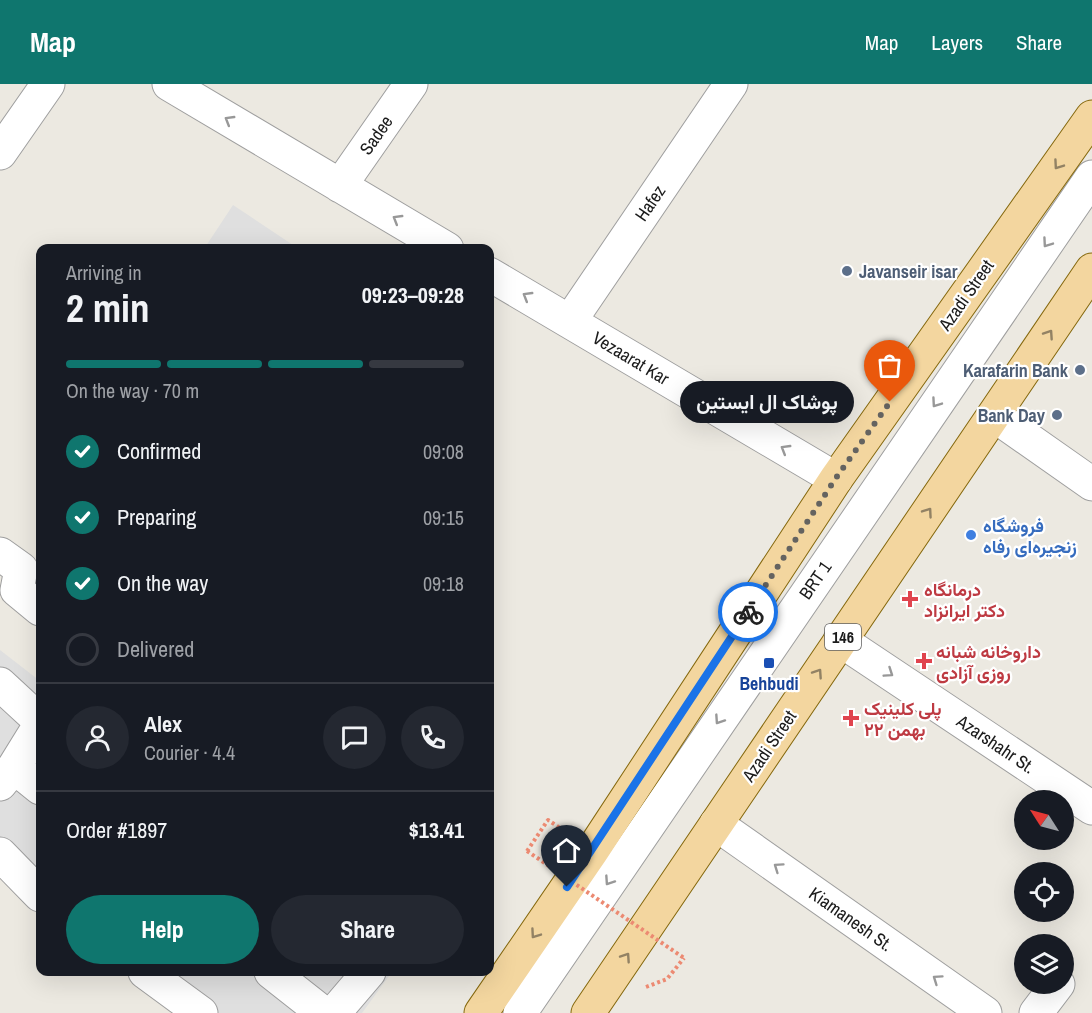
<!DOCTYPE html>
<html lang="en">
<head>
<meta charset="utf-8">
<style>
	:root { --surface:#171b24; --page:#242831; --text:#f1f3f6; --muted:#9ea1a6; --line:#363941; --accent:#0f766e }
	body { margin:0; font-family:"Archivo Narrow",Vazirmatn,sans-serif; background:var(--page); color:var(--text); height:100vh; display:flex; flex-direction:column; font-size:22px; white-space:nowrap }
	* { box-sizing:border-box; margin:0 }
	p { font-size:20px; color:var(--muted) }
	.icon { flex:none; width:33px; height:33px; fill:none; stroke:currentColor; stroke-width:2; stroke-linecap:round; stroke-linejoin:round }
	.map { position:relative; flex:1; overflow:hidden }
	.panel { position:absolute; left:36px; top:160px; width:458px; height:732px; display:flex; flex-direction:column; background:var(--surface); border-radius:12px; box-shadow:0 6px 24px #0002 }
	.panel>* { flex:none }
	.needle { width:39px; rotate:306deg }
	.controls { position:absolute; left:1014px; top:706px; display:grid; gap:12px }
	.controls a { display:grid; place-items:center; width:60px; height:60px; border-radius:50%; background:var(--surface); box-shadow:0 6px 24px #0002; font-size:30px }
	.pin { position:absolute; display:grid; place-items:center; width:51px; height:51px; color:#fff; margin:-62px -26px; border-radius:50% 50% 50% 0; rotate:-45deg; box-shadow:0 0 6px #0007 }
	.pin .icon { rotate:45deg }
	.courier { position:absolute; display:grid; place-items:center; width:60px; height:60px; margin:-30px; border:4px solid #1a73e8; border-radius:50%; background:#fff; color:#222; box-shadow:0 2px 8px #0007 }
	.bubble { position:absolute; height:42px; border-radius:21px; background:var(--surface); box-shadow:0 6px 24px #0002; font-size:20px; font-weight:700; line-height:42px; text-align:center }
	.headline em { font-style:normal; font-weight:700 }
	.headline div { display:flex; flex-direction:column-reverse }
	.headline { display:flex; align-items:center; justify-content:space-between; height:102px; padding:0 30px }
	h1 { font-size:39px; font-weight:700; line-height:45px }
	.bar { display:grid; grid-template-columns:repeat(4,1fr); gap:9px 6px; align-content:center; height:72px; padding:0 30px }
	.bar i { height:8px; border-radius:4px; background:var(--line) }
	.bar .current { background:var(--accent) }
	.bar p { grid-column:span 4 }
	.line { display:flex; align-items:center; gap:15px; padding:0 30px; border-top:2px solid var(--line) }
	.line div { flex:1 }
	.round { display:grid; place-items:center; flex:none; width:63px; height:63px; border-radius:32px; background:var(--page) }
	ol { padding:0 30px; list-style:none }
	li { display:flex; align-items:center; gap:18px; height:66px }
	li p { margin-inline-start:auto }
	li .icon { padding:6px; border-radius:50%; background:var(--accent); color:#fff; stroke-width:4 }
	li:last-child { color:var(--muted) }
	li i { width:33px; height:33px; border:3px solid var(--line); border-radius:50% }
	.button { display:flex; gap:12px; margin-top:auto; padding:12px 30px }
	.button a { flex:1; height:69px; border-radius:36px; background:var(--accent); color:#fff; font-size:24px; font-weight:700; line-height:69px; text-align:center }
	.button a+a { background:var(--page); color:var(--text) }
	header { display:flex; align-items:center; gap:36px; box-sizing:border-box; height:84px; padding:0 30px; background:var(--accent); color:#fff }
	header strong { font-size:28px }
	nav { display:flex; gap:33px; margin-inline-start:auto; font-size:21px }
	.map>svg:first-child { display:block }
	.parking { fill:#dfdfdf }
	.lines { fill:none; stroke-linecap:round; stroke-linejoin:round }
	.minor-casing { stroke:#9f9f9f; stroke-width:35 }
	.major-casing { stroke:#85680d; stroke-width:35 }
	.path { stroke:#ec8a72; stroke-width:4; stroke-dasharray:3 3; stroke-linecap:butt }
	.minor { stroke:#fff; stroke-width:33 }
	.major { stroke:#f3d69f; stroke-width:33 }
	.path-bridge { stroke:#ec8a72; stroke-width:4; stroke-dasharray:3 3; stroke-linecap:butt }
	.oneway { stroke:#989898 }
	.oneway2 { stroke:#928264 }
	.done { stroke:#646360; stroke-width:6; stroke-dasharray:0 10.8 }
	.route { stroke:#1a73e8; stroke-width:8 }
	.service-dot { fill:#5c6f8a; stroke:#fff; stroke-width:2 }
	.shop-dot { fill:#3f7fe0; stroke:#fff; stroke-width:2 }
	.health-dot { fill:#e0444e; stroke:#fff; stroke-width:2 }
	.transit-dot { fill:#1a4fb4; stroke:#fff; stroke-width:2 }
	.labels { text-anchor:middle; dominant-baseline:central; stroke-width:4.5; stroke-linejoin:round; paint-order:stroke }
	.shield { fill:#fff; stroke:#5f5f5f; stroke-width:1.5 }
	.shield-label { font-size:16px; font-weight:bold; fill:#1b1b1b }
	.street-label { font-size:18px; fill:#1b1b1b; stroke:#fff }
	.service-label { font-size:18px; font-weight:bold; fill:#4e5e75; stroke:#fff; text-anchor:end }
	.shop-label { font-size:18px; font-weight:bold; fill:#366cbe; stroke:#fff; text-anchor:start }
	.health-label { font-size:18px; font-weight:bold; fill:#be3a42; stroke:#fff; text-anchor:start }
	.transit-label { font-size:18px; font-weight:bold; fill:#164399; stroke:#fff }
</style>
</head>
<body>
<header>
<strong>Map</strong>
<nav><a>Map</a><a>Layers</a><a>Share</a></nav>
</header>
<div class="map">
<svg width="1092" height="929" viewBox="0 0 1092 929">
	<rect width="100%" height="100%" fill="#ece9e1"/>
	<path class="parking" d="M233,121L299,165H204Z
		M0,566L40,597V809L0,777Z
		M140,888H392L362,929H191Z"/>
	<g class="lines">
		<defs>
			<path id="minor" d="M169,0L447,165
				M0,69L48,0
				M340,102L411,0
				M489,190L836,395
				M570,237L731,0
				M995,332L1092,400
				M0,470L21,485L17,506L40,525
				M840,556L1092,724
				M0,600L40,637
				M14,683L40,704
				M0,700L14,683L40,641
				M716,740L985,929
				M0,770L40,811
				M145,888L201,929
				M271,888L323,929
				M334,929L369,888
				M520,929L1092,93
				M1036,929L1058,900"/>
			<path id="major" d="M481,929L592,767L836,395L1092,33
				M588,929L1092,186"/>
		</defs>
		<use href="#minor" class="minor-casing"/>
		<use href="#major" class="major-casing"/>
		<path class="path" d="M527,767L548,736L566,748
			M646,903L667,895L684,874"/>
		<use href="#minor" class="minor"/>
		<use href="#major" class="major"/>
		<path class="path-bridge" d="M527,767L684,874"/>
	</g>
	<defs><path id="oneway-chevron" d="M-2-3.5L2.5 0L-2 3.5" fill="none" stroke-width="1.6" stroke-linecap="round" stroke-linejoin="round" transform="scale(1.5)"/></defs>
	<g class="oneway">
		<use href="#oneway-chevron" transform="translate(229 36) rotate(-149)"/>
		<use href="#oneway-chevron" transform="translate(397 135) rotate(-149)"/>
		<use href="#oneway-chevron" transform="translate(1047 159) rotate(125)"/>
		<use href="#oneway-chevron" transform="translate(527 212) rotate(-149)"/>
		<use href="#oneway-chevron" transform="translate(936 319) rotate(125)"/>
		<use href="#oneway-chevron" transform="translate(785 365) rotate(-149)"/>
		<use href="#oneway-chevron" transform="translate(889 589) rotate(34)"/>
		<use href="#oneway-chevron" transform="translate(719 636) rotate(124)"/>
		<use href="#oneway-chevron" transform="translate(778 783) rotate(-145)"/>
		<use href="#oneway-chevron" transform="translate(609 797) rotate(124)"/>
		<use href="#oneway-chevron" transform="translate(937 895) rotate(-145)"/>
	</g>
	<g class="oneway2">
		<use href="#oneway-chevron" transform="translate(1058 81) rotate(125)"/>
		<use href="#oneway-chevron" transform="translate(1049 250) rotate(-56)"/>
		<use href="#oneway-chevron" transform="translate(928 428) rotate(-55)"/>
		<use href="#oneway-chevron" transform="translate(818 589) rotate(-56)"/>
		<use href="#oneway-chevron" transform="translate(535 850) rotate(125)"/>
		<use href="#oneway-chevron" transform="translate(626 873) rotate(-56)"/>
	</g>
	<g class="lines">
		<path class="done" d="M748,528L836,394L890,318"/>
		<path class="route" d="M567,803L748,528"/>
	</g>
	<g class="service-dot">
		<circle cx="847" cy="187" r="6"/>
		<circle cx="1080" cy="286" r="6"/>
		<circle cx="1057" cy="331" r="6"/>
	</g>
	<circle class="shop-dot" cx="971" cy="451" r="6"/>
	<g class="health-dot">
		<path d="M907 506h6v6h6v6h-6v6h-6v-6h-6v-6h6z"/>
		<path d="M921 568h6v6h6v6h-6v6h-6v-6h-6v-6h6z"/>
		<path d="M848 625h6v6h6v6h-6v6h-6v-6h-6v-6h6z"/>
	</g>
	<rect class="transit-dot" x="763" y="573" width="12" height="12" rx="3"/>
	<g class="labels">
		<rect class="shield" x="825" y="540" width="36" height="26" rx="4.5"/>
		<g class="shield-label">
			<text x="843" y="553">146</text>
		</g>
		<g class="street-label">
			<text transform="translate(376 51) rotate(-55)">Sadee</text>
			<text transform="translate(650 119) rotate(-56)">Hafez</text>
			<text transform="translate(966 211) rotate(-55)">Azadi Street</text>
			<text transform="translate(631 274) rotate(31)">Vezaarat Kar</text>
			<text transform="translate(815 496) rotate(-55)">BRT 1</text>
			<text transform="translate(996 660) rotate(34)">Azarshahr St.</text>
			<text transform="translate(769 662) rotate(-56)">Azadi Street</text>
			<text transform="translate(851 835) rotate(35)">Kiamanesh St.</text>
		</g>
		<g class="service-label">
			<text x="859" y="187" text-anchor="start">Javanseir isar</text>
			<text x="1068" y="286">Karafarin Bank</text>
			<text x="1045" y="331">Bank Day</text>
		</g>
		<g class="shop-label">
			<text x="983" y="441">فروشگاه<tspan x="983" dy="21">زنجیره‌ای رفاه</tspan></text>
		</g>
		<g class="health-label">
			<text x="924" y="505">درمانگاه<tspan x="924" dy="21">دکتر ایرانزاد</tspan></text>
			<text x="936" y="567">داروخانه شبانه<tspan x="936" dy="21">روزی آزادی</tspan></text>
			<text x="864" y="624">پلی کلینیک<tspan x="864" dy="21">۲۲ بهمن</tspan></text>
		</g>
		<g class="transit-label">
			<text x="769" y="599">Behbudi</text>
		</g>
	</g>
</svg>
<div class="controls">
<a><svg class="needle" viewBox="-14 -14 28 28"><path d="M0-13l5 13h-10z" fill="#e53935"/><path d="M0 13l5-13h-10z" fill="#9ea1a6"/></svg></a>
<a><svg class="icon" aria-label="locate" viewBox="0 0 24 24"><circle cx="12" cy="12" r="6"/><path d="M12 2v4M12 18v4M2 12h4M18 12h4"/></svg></a>
<a><svg class="icon" aria-label="layers" viewBox="0 0 24 24"><path d="M12 4l9 5-9 5-9-5zM3 14l9 5 9-5"/></svg></a>
</div>
<div class="pin" style="left:890px;top:318px;background:#ea580c"><svg class="icon" aria-label="bag" viewBox="0 0 24 24"><path d="M5 8h14l-1 12H6zM9 8a3 3 0 0 1 6 0"/></svg></div>
<div class="pin" style="left:567px;top:803px;background:#1f2937"><svg class="icon" aria-label="home" viewBox="0 0 24 24"><path d="M3 11l9-7 9 7M6 9v11h12V9"/></svg></div>
<div class="courier" style="left:748px;top:528px"><svg class="icon" aria-label="bike" viewBox="0 0 24 24"><circle cx="6" cy="16" r="4"/><circle cx="18" cy="16" r="4"/><path d="M6 16l4-8h5l3 8M10 8l3 8H6M13 5h3"/></svg></div>
<div class="bubble" style="left:680px;top:297px;width:174px">پوشاک ال ایستین</div>
<section class="panel">
<div class="headline"><div><h1>2 min</h1><p>Arriving in</p></div><em>09:23–09:28</em></div>
<div class="bar"><i class="current"></i><i class="current"></i><i class="current"></i><i></i><p>On the way · 70 m</p></div>
<ol>
<li><svg class="icon" aria-label="check" viewBox="0 0 24 24"><path d="M5 12l5 5 9-10"/></svg>Confirmed<p>09:08</p></li>
<li><svg class="icon" aria-label="check" viewBox="0 0 24 24"><path d="M5 12l5 5 9-10"/></svg>Preparing<p>09:15</p></li>
<li><svg class="icon" aria-label="check" viewBox="0 0 24 24"><path d="M5 12l5 5 9-10"/></svg>On the way<p>09:18</p></li>
<li><i></i>Delivered</li>
</ol>
<div class="line" style="height:108px"><a class="round"><svg class="icon" aria-label="person" viewBox="0 0 24 24"><circle cx="12" cy="8" r="4"/><path d="M4 21q1-7 8-7t8 7"/></svg></a><div><b>Alex</b><p>Courier · 4.4</p></div><a class="round"><svg class="icon" aria-label="chat" viewBox="0 0 24 24"><path d="M4 5h16v11H9l-5 4z"/></svg></a><a class="round"><svg class="icon" aria-label="phone" viewBox="0 0 24 24"><path d="M5 4h4l2 5-3 2q2 4 5 5l2-3 5 2v4C11 20 4 13 5 4z"/></svg></a></div>
<div class="line" style="height:78px"><div>Order #1897</div><b>$13.41</b></div>
<div class="button"><a>Help</a><a>Share</a></div>
</section>
</div>
</body>
</html>
